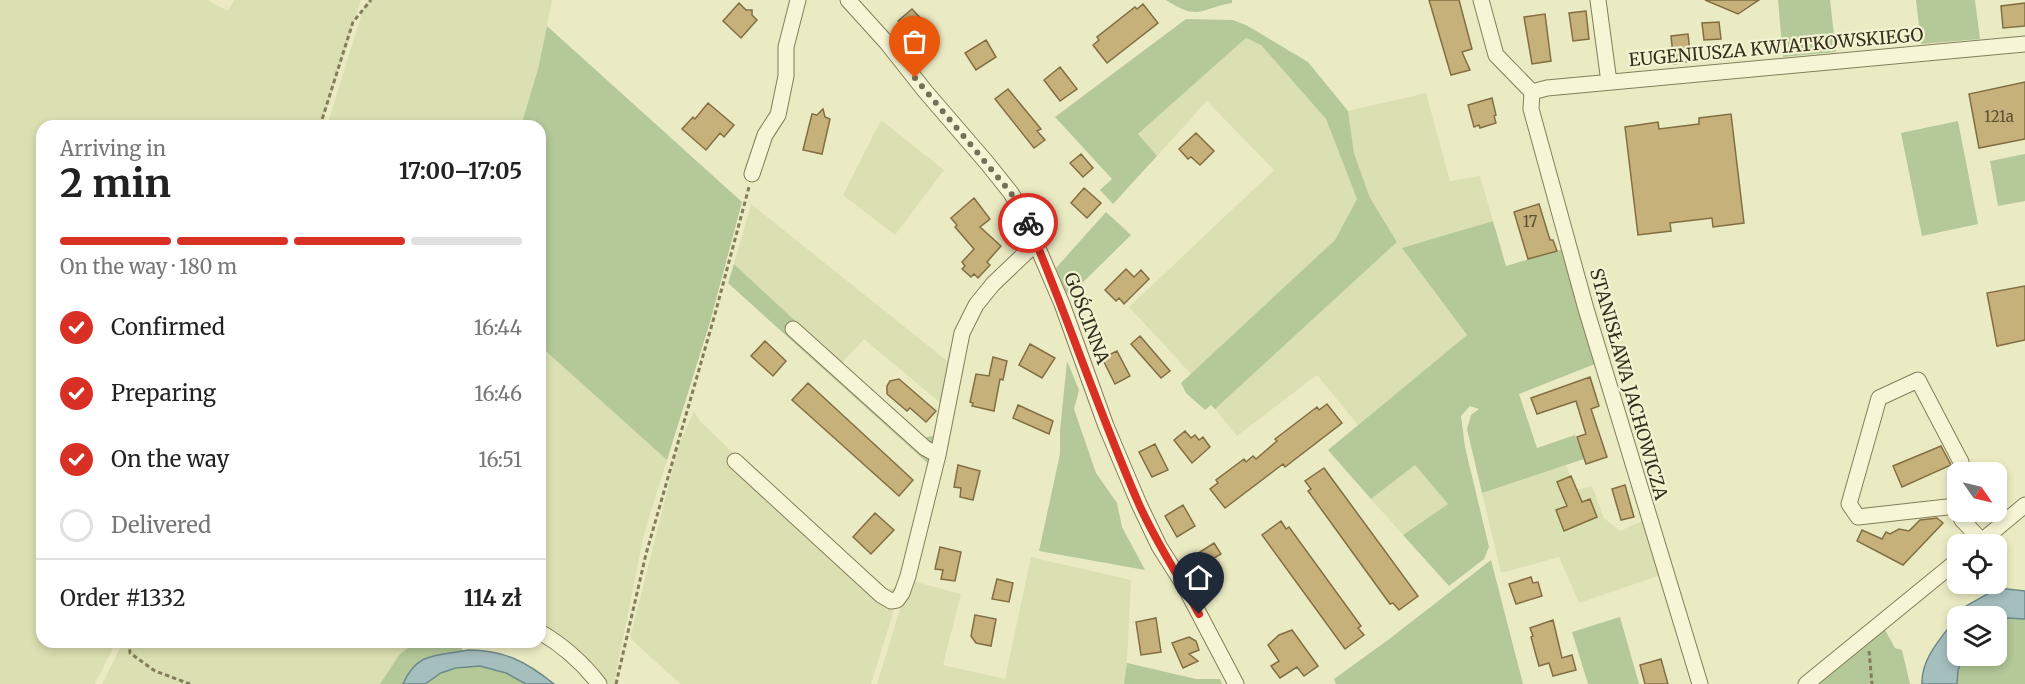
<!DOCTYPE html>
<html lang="en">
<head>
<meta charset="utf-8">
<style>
	:root { --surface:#fff; --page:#f2f2f2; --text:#222; --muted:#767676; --line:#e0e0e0; --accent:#d93025 }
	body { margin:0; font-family:Merriweather,serif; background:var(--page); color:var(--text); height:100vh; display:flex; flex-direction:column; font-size:22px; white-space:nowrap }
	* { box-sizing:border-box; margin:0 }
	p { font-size:20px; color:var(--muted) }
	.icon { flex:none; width:33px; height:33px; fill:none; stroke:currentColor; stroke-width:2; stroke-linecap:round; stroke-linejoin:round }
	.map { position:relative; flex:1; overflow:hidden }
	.drawer { position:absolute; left:36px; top:120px; width:510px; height:528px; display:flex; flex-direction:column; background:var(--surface); border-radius:18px; box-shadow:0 3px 9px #0003 }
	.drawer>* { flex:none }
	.needle { width:39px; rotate:124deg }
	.tools { position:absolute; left:1947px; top:462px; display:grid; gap:12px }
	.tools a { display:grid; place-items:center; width:60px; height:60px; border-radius:12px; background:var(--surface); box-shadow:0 3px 9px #0003; font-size:30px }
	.pin { position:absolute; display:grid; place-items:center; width:51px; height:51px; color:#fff; margin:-62px -26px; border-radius:50% 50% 50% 0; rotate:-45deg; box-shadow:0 0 6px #0007 }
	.pin .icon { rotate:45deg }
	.courier { position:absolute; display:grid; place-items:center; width:60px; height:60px; margin:-30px; border:4px solid #d93025; border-radius:50%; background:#fff; color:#222; box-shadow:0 2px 8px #0007 }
	.overview em { font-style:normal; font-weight:700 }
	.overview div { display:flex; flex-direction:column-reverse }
	.overview { display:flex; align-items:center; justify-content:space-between; height:102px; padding:0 24px }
	h1 { font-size:39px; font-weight:700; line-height:45px }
	.bar { display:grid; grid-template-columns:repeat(4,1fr); gap:9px 6px; align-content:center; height:72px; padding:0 24px }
	.bar i { height:8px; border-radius:4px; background:var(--line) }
	.bar .on { background:var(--accent) }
	.bar p { grid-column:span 4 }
	.line { display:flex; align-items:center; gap:15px; padding:0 24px; border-top:2px solid var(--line) }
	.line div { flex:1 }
	ol { padding:0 24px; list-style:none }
	li { display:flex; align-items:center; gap:18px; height:66px }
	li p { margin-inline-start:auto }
	li .icon { padding:6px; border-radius:50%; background:var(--accent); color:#fff; stroke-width:4 }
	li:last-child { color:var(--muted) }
	li i { width:33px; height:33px; border:3px solid var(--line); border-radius:50% }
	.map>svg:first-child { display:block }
	.farmland { fill:#dae0b1 }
	.green { fill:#b4c898 }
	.water { fill:#a5bebe; stroke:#6c8a8c; stroke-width:1.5 }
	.building { fill:#c7b17b; stroke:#826e42; stroke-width:1.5 }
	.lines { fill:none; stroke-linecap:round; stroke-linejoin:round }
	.minor-casing { stroke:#847d5b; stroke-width:17 }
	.path { stroke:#847d5b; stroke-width:3; stroke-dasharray:4.5 3; stroke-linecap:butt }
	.minor { stroke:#f6f6d6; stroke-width:15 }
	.done { stroke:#757158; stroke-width:6; stroke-dasharray:0 10.8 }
	.route { stroke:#d93025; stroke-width:8 }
	.labels { text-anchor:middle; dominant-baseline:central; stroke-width:4.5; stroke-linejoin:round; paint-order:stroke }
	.number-label { font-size:15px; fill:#5a5035 }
	.street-label { font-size:18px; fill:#35301e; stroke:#f3f3d2 }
</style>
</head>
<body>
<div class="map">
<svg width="2025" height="684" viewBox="0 0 2025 684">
	<rect width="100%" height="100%" fill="#ebebc3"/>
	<path class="farmland" d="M0,0H207L228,11L234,0H361L321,126H42V642H116L95,684H0Z
		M369,0H552L538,69L521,126H327L364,6Z
		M1246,38L1261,45L1326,119L1357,199L1335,240L1191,374L1129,307L1274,170L1207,101L1157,156L1137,135Z
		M1426,93L1450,181L1480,176L1493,221L1403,249L1467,335L1358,425L1317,375L1237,436L1215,409L1397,242L1370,198L1354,153L1348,111Z
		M881,120L944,170L895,235L843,195Z
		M751,204L951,364L944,406L864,339L841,364L734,264Z
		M540,346L667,460L644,534L614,684H604L540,627Z
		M694,411L700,421L752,471L885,591L902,584L871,684H680L630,638L679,444Z
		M1414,464L1448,504L1403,535L1371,499Z
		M1566,465L1576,490L1592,486L1604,518L1620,531L1644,520L1661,575L1579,603L1559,557L1501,573L1482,493Z
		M1031,557L1131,580L1127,663L1124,684H877L909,580L961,594L943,665L1005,679Z
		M123,642H415L399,655L380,684H102Z"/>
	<path class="green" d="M1166,0H1232V3C1200,8 1200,22 1166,0Z
		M1778,0H1830L1836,52L1783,57Z
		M1916,0H1975L1980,39L1921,44Z
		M1186,19L1233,20L1248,26L1308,62L1348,111L1354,153L1370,198L1397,242L1215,409L1211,405L1205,410L1186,393L1181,383L1335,240L1357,199L1326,119L1261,45L1246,38L1138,134L1157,156L1113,204L1100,190L1112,179L1055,117Z
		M547,26L742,202L710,322L667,460L540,346V126H521L538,69Z
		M1958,121L1978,224L1922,236L1901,133Z
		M2025,154V201L1998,206L1990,161Z
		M1106,212L1131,235L1074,291L1066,294L1056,268Z
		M1493,221L1506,266L1567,248L1595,364L1519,394L1537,448L1575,435L1584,459L1482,493L1467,429L1471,415L1479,409L1470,406L1461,416L1465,447L1489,547L1484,559L1449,586L1403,535L1448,504L1415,465L1371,499L1328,450L1467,335L1402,248Z
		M734,264L921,438L939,435L932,467L728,283Z
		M1067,361L1079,390L1074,409L1096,473L1117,503L1122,527L1145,570L1039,551L1060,454V431Z
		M1491,560L1523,684H1336L1334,679L1388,640Z
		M1620,617L1639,684H1588L1572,632Z
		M2006,618L2025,619V684H1957L1958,670L1964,656H1996L1997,620Z
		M1884,628L1895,648L1902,650L1910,684H1815Z
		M415,642H459L463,651C436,655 415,656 403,684H380L399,655Z
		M1127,663L1196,679H1220L1222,684H1124Z
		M480,666L506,673L526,684H425C444,669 458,668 480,666Z"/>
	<path class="water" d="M1998,588L2025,591V619L2006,618L1997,620L1996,616H1958L1966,606Z
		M1957,617L1958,656H1964L1958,670L1957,684H1922C1921,658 1942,637 1957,617Z
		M469,650C504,650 527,662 554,684H526L506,673L480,666L456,668L441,673L425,684H403C417,651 438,656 469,650Z"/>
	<path class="building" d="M1429,0H1459L1472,49L1462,52L1470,70L1451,75Z
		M1705,0H1759L1738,14Z
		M739,3L746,10H752V15L757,20L741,38L723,21Z
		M2025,3V26L2003,28L2001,6Z
		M1143,4L1158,23L1107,63L1093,45L1099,40L1097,37L1135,7L1137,9Z
		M912,9L927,25L910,41L901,31L904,28L898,21Z
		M1586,11L1589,39L1573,41L1569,13Z
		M1545,14L1551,61L1532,64L1524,17Z
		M1719,22L1721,39L1704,40L1702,23Z
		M1688,34L1691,61L1674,64L1671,36Z
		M986,40L996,57L976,70L965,53Z
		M1060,67L1077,89L1060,101L1044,80Z
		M2025,82V139L1979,148L1969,94Z
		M1008,89L1041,129L1037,131L1045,140L1034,148L995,99Z
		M1492,98L1496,115L1494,116L1496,123L1480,128L1479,125L1474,127L1468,105Z
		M708,103L734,125L724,137L720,133L706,150L682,129L693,117L695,119Z
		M823,109L825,117L830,119L822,154L803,150L812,114L817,115Z
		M1731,114L1744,223L1713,227L1712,218L1670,223L1671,231L1638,235L1625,127L1658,122L1659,129L1699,124V118Z
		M1196,133L1214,151L1200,165L1191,157L1188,159L1179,149Z
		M1081,154L1093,168L1083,177L1070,163Z
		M1084,188L1101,203L1087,218L1071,203Z
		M974,198L990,219L980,227L1001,246L987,262L990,265L978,278L974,274L971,277L962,269L965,266L962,262L974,249L955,227L957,225L951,218Z
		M1539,204L1550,240H1553L1557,251L1528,259L1514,212Z
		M1126,269L1134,277L1141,270L1149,279L1124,304L1119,298L1116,301L1105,290Z
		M2025,286V340L1997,346L1987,293Z
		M1140,336L1170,371L1161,378L1131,344Z
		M765,341L786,361L773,376L751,356Z
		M1030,344L1055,358L1042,378L1019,365Z
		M1117,351L1130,376L1115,384L1102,358Z
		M993,357L1007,361L1003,380L1000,379L994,411L972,406L973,403L970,402L976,374L989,376Z
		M1590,377L1599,406L1591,409L1607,457L1586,464L1577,437L1586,434L1576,401L1537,414L1531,398Z
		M899,379L936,411L926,422L910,408L907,411L887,394V386L890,381Z
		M808,383L913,480L899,496L792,400Z
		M1327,404L1342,423L1285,467L1283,464L1225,508L1210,489L1218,483L1216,480L1244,459L1246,462L1253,456L1256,459L1277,441L1275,439L1317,407L1319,410Z
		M1018,405L1053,421L1049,434L1013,418Z
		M1185,431L1191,438L1195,435L1199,440L1203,437L1210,447L1192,463L1174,440Z
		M1155,444L1168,470L1152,477L1139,452Z
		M1941,446L1951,465L1902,487L1893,466Z
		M958,465L980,471L973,500L960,497L961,488L954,487Z
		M1324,468L1418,596L1399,610L1393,603L1390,604L1308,491L1311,489L1305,481Z
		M1571,476L1582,502L1590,499L1597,517L1564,531L1556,510L1567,506L1557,482Z
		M1625,485L1634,517L1621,520L1612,489Z
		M1183,505L1195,526L1177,537L1165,516Z
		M875,513L894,530L871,554L853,537Z
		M1937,518L1943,523L1903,565L1857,541L1862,530L1882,539L1886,532L1890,534L1899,529L1909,531L1920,520Z
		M1281,521L1286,529L1289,527L1361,626L1358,628L1364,635L1345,649L1262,535Z
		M1214,543L1221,554L1199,567L1192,557Z
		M940,547L961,552L955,581L941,579L943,570L935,569Z
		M1531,577L1533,583L1538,582L1542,596L1516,604L1509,584Z
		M997,579L1013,583L1009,602L992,599Z
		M975,615L996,619L991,646L976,643L971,636Z
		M1156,618L1161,652L1141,655L1136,622Z
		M1553,620L1562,658L1572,655L1576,670L1553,676L1549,663L1539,666L1531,637L1533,636L1530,628Z
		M1292,630L1318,666L1304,676L1297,667L1280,678L1271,666L1279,661L1268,645L1279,635Z
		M1189,637L1196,641L1199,650L1189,654L1198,661L1183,668L1172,643Z
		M1661,659L1668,684H1645L1640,665Z"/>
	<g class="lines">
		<defs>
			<path id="minor" d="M848,0L887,43L925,91L987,163L1011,193L1022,211L1062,304L1106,426L1139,504L1159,546L1185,587L1236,684
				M1481,0L1496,55L1532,92
				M1598,0L1609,82
				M1532,92L1531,109L1586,309L1700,684
				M1532,92L1547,88L2025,44
				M752,174L765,135L778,115L786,76V47L798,0
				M793,329L925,448L938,455
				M735,461L881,595L891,601L897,600L902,593L908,576L938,455L962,333L976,305L993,284L1036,243
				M1956,506L1858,517L1849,504L1879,398L1918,380L1961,462L1960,472
				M1959,512L1962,520L1982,541
				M1978,544L2025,505
				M540,632C564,646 582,662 599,684
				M1806,684L1958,560"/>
		</defs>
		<use href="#minor" class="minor-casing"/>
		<path class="path" d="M320,126L353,22L371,0
			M129,642L130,653L155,671L190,684
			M1869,651L1872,684
			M616,684L646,554L715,314L749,187"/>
		<use href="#minor" class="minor"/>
	</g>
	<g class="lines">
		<path class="done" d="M915,78L1011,193L1028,223"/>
		<path class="route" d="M1028,223C1067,315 1098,410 1138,502C1155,541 1179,576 1199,614"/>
	</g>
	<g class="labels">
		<g class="number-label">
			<text x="1999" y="116">121a</text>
			<text x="1530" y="221">17</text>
		</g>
		<g class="street-label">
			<text transform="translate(1776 47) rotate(-5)">EUGENIUSZA KWIATKOWSKIEGO</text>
			<text transform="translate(1087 318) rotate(69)">GOŚCINNA</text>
			<text transform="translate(1629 384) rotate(74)">STANISŁAWA JACHOWICZA</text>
		</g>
	</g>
</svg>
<div class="tools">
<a><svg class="needle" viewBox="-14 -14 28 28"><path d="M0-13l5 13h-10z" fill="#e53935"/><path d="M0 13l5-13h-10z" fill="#767676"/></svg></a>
<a><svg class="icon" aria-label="locate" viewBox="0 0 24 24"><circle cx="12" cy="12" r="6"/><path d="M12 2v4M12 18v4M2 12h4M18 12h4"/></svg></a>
<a><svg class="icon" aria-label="layers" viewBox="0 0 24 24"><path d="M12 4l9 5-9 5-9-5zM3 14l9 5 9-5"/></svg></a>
</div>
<div class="pin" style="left:915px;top:78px;background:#ea580c"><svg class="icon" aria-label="bag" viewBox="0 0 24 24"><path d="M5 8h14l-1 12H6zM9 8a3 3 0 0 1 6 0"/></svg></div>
<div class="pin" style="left:1199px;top:614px;background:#1f2937"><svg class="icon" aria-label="home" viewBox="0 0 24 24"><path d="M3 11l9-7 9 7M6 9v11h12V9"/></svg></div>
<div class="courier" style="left:1028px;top:223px"><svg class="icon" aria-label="bike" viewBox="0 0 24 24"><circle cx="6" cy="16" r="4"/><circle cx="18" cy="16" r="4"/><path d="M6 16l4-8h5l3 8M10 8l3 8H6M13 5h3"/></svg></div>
<section class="drawer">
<div class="overview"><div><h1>2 min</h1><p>Arriving in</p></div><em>17:00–17:05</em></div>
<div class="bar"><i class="on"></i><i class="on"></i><i class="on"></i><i></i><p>On the way · 180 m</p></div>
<ol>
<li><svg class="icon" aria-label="check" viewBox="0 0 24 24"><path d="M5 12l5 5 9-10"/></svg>Confirmed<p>16:44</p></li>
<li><svg class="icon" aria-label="check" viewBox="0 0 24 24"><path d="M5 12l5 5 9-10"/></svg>Preparing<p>16:46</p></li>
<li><svg class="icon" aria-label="check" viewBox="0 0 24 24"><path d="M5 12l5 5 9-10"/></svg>On the way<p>16:51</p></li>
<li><i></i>Delivered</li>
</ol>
<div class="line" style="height:78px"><div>Order #1332</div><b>114 zł</b></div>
</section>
</div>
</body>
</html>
